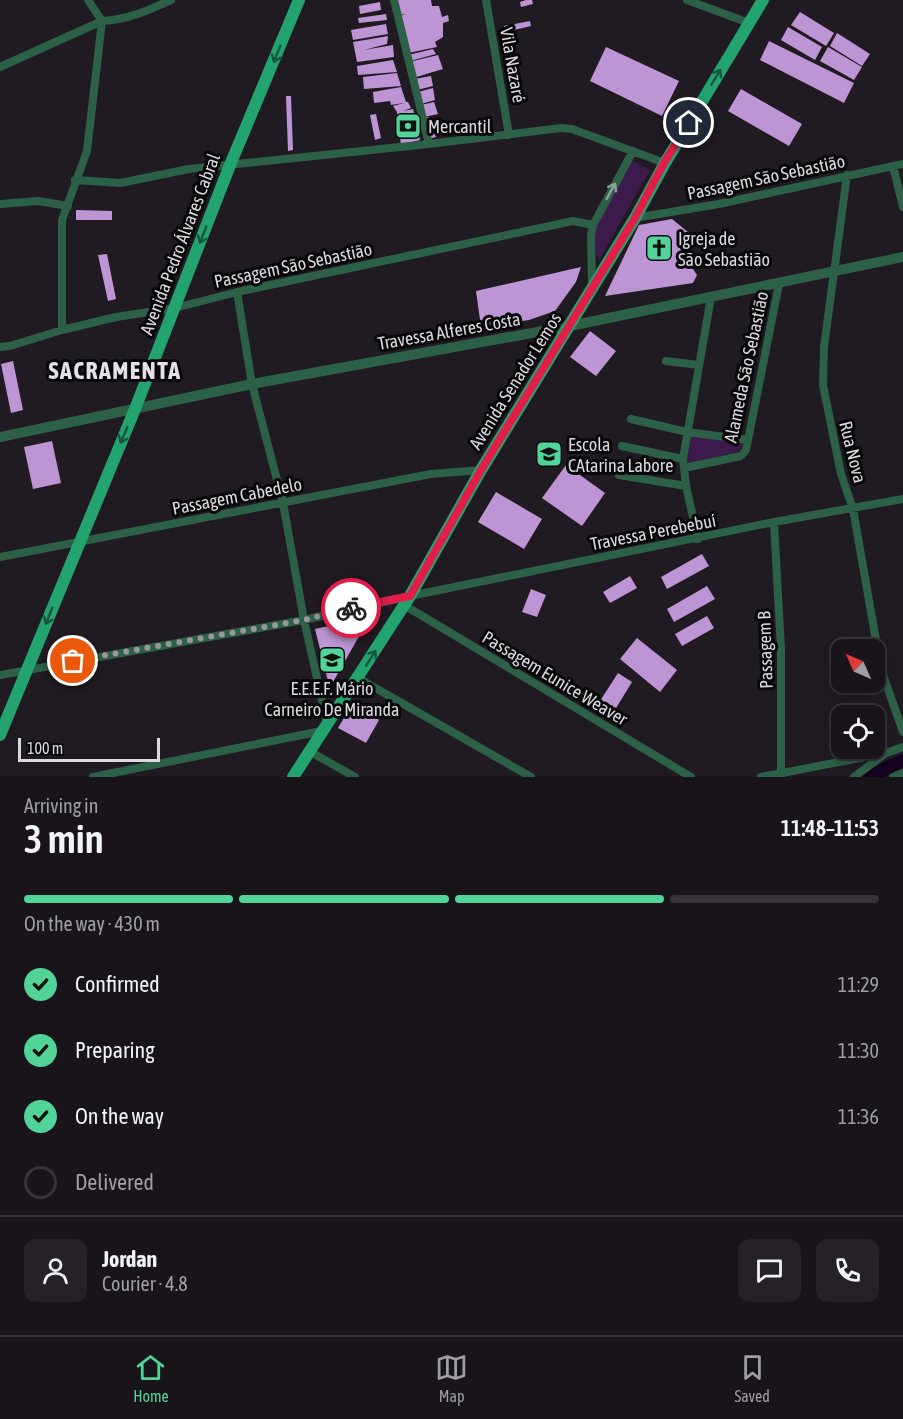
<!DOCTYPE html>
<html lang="en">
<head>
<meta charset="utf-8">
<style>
	:root { --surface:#18141a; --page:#252127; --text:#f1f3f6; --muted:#9f9ea2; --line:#363339; --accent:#52d397 }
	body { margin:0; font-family:"Asap Condensed",sans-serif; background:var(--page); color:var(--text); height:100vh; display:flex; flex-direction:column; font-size:22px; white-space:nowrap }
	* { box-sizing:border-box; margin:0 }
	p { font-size:20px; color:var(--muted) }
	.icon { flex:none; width:33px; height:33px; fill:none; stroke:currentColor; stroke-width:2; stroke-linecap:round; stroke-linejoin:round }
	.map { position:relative; height:777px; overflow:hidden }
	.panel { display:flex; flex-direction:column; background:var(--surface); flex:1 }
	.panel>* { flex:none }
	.needle { width:39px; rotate:315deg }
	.buttons { position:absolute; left:831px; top:639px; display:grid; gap:12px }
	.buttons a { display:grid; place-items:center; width:54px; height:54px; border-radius:12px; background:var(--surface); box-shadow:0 3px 9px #0003,0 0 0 2px var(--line); font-size:30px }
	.scale { position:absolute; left:18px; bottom:15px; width:142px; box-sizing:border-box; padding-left:6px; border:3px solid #dcd9de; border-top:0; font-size:16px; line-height:21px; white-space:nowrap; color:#dcd9de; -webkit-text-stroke:4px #08070a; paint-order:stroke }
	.pin { position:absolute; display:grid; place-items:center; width:51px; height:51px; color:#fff; margin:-26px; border:3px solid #fff; border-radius:50%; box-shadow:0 2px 6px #0007 }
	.courier { position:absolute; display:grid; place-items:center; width:60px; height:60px; margin:-30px; border:4px solid #e11d48; border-radius:50%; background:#fff; color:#222; box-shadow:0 2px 8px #0007 }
	.headline em { font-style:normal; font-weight:600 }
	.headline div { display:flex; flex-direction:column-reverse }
	.headline { display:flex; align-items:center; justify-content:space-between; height:102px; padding:0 24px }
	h1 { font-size:39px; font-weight:600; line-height:45px }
	.bar { display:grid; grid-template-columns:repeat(4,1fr); gap:9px 6px; align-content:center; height:72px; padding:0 24px }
	.bar i { height:8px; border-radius:4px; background:var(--line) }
	.bar .current { background:var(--accent) }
	.bar p { grid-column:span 4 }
	.line { display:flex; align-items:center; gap:15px; padding:0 24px; border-top:2px solid var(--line) }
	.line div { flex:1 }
	.round { display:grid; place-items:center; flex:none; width:63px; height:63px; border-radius:12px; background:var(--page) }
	ol { padding:0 24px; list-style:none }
	li { display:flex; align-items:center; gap:18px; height:66px }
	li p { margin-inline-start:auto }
	li .icon { padding:6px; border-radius:50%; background:var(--accent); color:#111; stroke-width:4 }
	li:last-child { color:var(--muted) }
	li i { width:33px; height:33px; border:3px solid var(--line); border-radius:50% }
	.dock { display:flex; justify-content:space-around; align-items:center; height:84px; border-top:2px solid var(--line); background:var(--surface); font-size:16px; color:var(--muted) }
	.dock a { display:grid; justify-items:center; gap:3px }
	.dock .current { color:var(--accent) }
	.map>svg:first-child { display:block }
	.green { fill:#3c1b4c }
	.water { fill:#14001f }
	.building { fill:#be95d4 }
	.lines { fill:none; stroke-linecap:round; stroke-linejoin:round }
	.minor { stroke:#2c6047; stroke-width:8 }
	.tertiary { stroke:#2c6047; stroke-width:10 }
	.primary { stroke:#23a46f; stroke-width:12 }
	.oneway { stroke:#16563c }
	.oneway2 { stroke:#8da39a }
	.done { stroke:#9a969c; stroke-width:6; stroke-dasharray:0 10.8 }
	.route { stroke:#e11d48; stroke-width:8 }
	.labels { text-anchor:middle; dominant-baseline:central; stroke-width:6; stroke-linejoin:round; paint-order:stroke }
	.street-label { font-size:18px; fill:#dcd9de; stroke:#08070a }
	.poi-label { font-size:18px; fill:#dcd9de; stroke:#08070a; text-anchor:start }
	.district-label { font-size:24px; font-weight:bold; letter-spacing:1.5px; fill:#e5dfe9; stroke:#08070a }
</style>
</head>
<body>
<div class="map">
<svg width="903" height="777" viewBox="0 0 903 777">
	<rect width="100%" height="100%" fill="#201b22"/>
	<path class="green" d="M632,160L650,170L599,260C597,255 594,248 594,242C594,221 622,179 632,160Z
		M690,436L746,441L737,452L690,463L686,460Z"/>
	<path class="water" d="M903,754V767L885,777H859L887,760Z"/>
	<path class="building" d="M397,0H431L432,6H439L442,17L448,15L449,21L443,23V37L435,42L437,47L408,53L400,16L405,14L399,15Z
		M526,0H532L533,4L521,7L520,2Z
		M380,2L381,10L360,14L359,6Z
		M800,12L834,33L826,46L791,25Z
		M386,14L387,20L359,23L358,18Z
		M530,21L531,26L505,32L504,26Z
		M386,24L388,34L353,40L351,30Z
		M788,27L822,47L815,60L781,40Z
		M837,33L870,54L862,66L830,46Z
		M388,36L387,44L364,50L393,45L394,57L357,62L353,42Z
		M769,41L854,83L844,103L760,60Z
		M606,47L679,81L662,116L590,81Z
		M828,47L862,67L854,80L820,61Z
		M433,49L436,54L410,61L408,55Z
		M438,55L443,69L413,78L409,62Z
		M393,60L397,72L358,75L357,66Z
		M397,73L401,86L364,89L363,77Z
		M431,76L433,86L417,90L415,79Z
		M401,87L406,102H408L411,108L403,111L413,109L420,140L401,145L397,112L393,106L404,103L391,105L390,101L374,103L373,92Z
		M433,88L435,100L421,104L418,92Z
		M741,89L802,124L789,146L728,111Z
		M286,96H291L293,150L288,151Z
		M434,102L438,114L424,117L421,105Z
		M376,114L381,138L375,140L370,115Z
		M430,117L436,137L429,139L423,118Z
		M76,210L112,211V220H76Z
		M672,219L694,237L687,260L697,275L693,283L605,296L639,225Z
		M107,254L116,299L108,301L98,255Z
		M581,267L576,282L555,311L529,320L481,327L476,291Z
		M590,331L616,351L596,376L570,357Z
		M13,361L23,410L11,413L1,364Z
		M52,441L61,483L33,489L24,447Z
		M566,465L605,493L582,526L542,498Z
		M496,492L542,519L524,549L478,522Z
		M702,554L709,566L667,589L661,577Z
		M630,576L637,588L610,603L603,592Z
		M707,586L715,599L674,622L667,609Z
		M531,589L546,595L537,617L522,612Z
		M707,616L714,628L682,646L675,634Z
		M370,617L333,682L328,681L315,629Z
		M637,638L677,670L660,692L620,659Z
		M618,673L632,682L613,713L598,704Z
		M353,703L379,720L366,743L338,728Z"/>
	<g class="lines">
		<path class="minor" d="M394,0L429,144
			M486,0L509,135
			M687,0L749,23
			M0,67L102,21C127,20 149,10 171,0
			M893,166L903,207
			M847,175L824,347L823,385L841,474L853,509L881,669L903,732
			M75,180L120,183L189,169L429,144L561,128L572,129L665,163
			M0,204L38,201L68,206
			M635,218L719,204L903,164
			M592,285L591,235L593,225L633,151
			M237,292L252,384L283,503L304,620L327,723
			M62,330V220L87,151L102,21L88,0
			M0,347L10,346L62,330L116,317L175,308L237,292L573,221L593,225
			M666,361L699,365
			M631,419L687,432L748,440
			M622,446L683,459
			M684,468L741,456L746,450L779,284
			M619,475L686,486
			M774,522L781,649V777
			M698,539L686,486L683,459L711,297
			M0,557L431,474L481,470
			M404,605L691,777
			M0,675L304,620L410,596L774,522L903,499
			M358,678L531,777
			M309,751L355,777
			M93,777L322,731
			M761,777L886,753
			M854,777L886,753L903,747
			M893,777L903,773"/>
		<path class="tertiary" d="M0,437L252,384L570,326L903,257"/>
		<path class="primary" d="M0,735L135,409L230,165L299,0
			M293,777L410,596L481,470L635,218L665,163L763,0"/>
	</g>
	<defs><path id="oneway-shaft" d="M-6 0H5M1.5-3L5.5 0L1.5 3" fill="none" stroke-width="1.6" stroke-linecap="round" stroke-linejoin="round" transform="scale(1.5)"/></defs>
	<g class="oneway">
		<use href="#oneway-shaft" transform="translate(277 54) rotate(112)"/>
		<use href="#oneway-shaft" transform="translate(716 77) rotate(-59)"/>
		<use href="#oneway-shaft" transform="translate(203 235) rotate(111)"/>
		<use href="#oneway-shaft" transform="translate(124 435) rotate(113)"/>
		<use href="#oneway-shaft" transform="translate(49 616) rotate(112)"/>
		<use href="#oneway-shaft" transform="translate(371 658) rotate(-58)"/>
	</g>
	<use class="oneway2" href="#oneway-shaft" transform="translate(611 191) rotate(-61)"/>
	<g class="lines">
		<path class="done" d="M73,661L304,620L351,608"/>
		<path class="route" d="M351,608L410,596L481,470L635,218L664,163L689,123"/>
	</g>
	<defs>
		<symbol id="bank-square" viewBox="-11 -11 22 22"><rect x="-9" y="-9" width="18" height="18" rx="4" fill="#52d397" stroke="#08070a"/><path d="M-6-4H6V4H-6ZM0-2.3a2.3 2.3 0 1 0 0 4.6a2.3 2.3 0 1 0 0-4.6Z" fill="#111"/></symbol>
		<symbol id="church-square" viewBox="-11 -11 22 22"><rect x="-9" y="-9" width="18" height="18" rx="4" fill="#52d397" stroke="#08070a"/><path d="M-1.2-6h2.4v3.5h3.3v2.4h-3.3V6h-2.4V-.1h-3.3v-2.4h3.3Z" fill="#111"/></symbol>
		<symbol id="school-square" viewBox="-11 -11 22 22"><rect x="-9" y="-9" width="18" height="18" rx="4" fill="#52d397" stroke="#08070a"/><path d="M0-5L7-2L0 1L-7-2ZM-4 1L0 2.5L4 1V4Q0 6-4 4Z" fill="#111"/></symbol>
	</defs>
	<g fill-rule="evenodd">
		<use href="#bank-square" x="393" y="111" width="30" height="30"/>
		<use href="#church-square" x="644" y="233" width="30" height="30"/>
		<use href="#school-square" x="534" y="439" width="30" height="30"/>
		<use href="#school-square" x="317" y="645" width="30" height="30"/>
	</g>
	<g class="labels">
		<g class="street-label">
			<text transform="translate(513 65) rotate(80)">Vila Nazaré</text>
			<text transform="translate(766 177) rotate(-12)">Passagem São Sebastião</text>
			<text transform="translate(180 244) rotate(-69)">Avenida Pedro Álvares Cabral</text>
			<text transform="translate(293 265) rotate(-12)">Passagem São Sebastião</text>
			<text transform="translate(449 331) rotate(-10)">Travessa Alferes Costa</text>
			<text transform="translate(746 367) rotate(-78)">Alameda São Sebastião</text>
			<text transform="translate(515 381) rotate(-58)">Avenida Senador Lemos</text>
			<text transform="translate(853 452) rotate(76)">Rua Nova</text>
			<text transform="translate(237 496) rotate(-11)">Passagem Cabedelo</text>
			<text transform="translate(653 532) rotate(-11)">Travessa Perebebuí</text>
			<text transform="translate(765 650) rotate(-92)">Passagem B</text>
			<text transform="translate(555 678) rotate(31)">Passagem Eunice Weaver</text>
		</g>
		<g class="poi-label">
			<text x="428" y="126">Mercantil</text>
			<text x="678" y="238">Igreja de<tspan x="678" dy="21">São Sebastião</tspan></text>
			<text x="568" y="444">Escola<tspan x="568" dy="21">CAtarina Labore</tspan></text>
			<text x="332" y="688" text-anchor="middle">E.E.E.F. Mário<tspan x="332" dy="21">Carneiro De Miranda</tspan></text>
		</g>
		<g class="district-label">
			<text x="115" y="370">SACRAMENTA</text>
		</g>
	</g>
</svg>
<div class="buttons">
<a><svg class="needle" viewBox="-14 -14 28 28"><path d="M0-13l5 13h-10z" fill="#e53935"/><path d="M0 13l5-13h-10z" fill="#9f9ea2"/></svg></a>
<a><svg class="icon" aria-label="locate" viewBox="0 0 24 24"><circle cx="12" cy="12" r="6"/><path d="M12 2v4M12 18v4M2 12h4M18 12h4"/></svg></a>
</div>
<div class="scale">100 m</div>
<div class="pin" style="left:73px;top:661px;background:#ea580c"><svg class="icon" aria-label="bag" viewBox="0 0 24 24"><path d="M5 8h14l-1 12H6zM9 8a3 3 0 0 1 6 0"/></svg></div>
<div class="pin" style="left:689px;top:123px;background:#1f2937"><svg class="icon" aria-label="home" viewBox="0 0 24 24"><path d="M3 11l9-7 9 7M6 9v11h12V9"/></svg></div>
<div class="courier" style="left:351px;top:608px"><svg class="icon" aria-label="bike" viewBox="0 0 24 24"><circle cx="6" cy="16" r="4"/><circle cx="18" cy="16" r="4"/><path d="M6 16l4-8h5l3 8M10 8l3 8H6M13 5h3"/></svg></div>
</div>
<section class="panel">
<div class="headline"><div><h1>3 min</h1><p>Arriving in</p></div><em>11:48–11:53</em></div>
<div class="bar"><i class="current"></i><i class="current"></i><i class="current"></i><i></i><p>On the way · 430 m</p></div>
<ol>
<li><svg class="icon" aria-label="check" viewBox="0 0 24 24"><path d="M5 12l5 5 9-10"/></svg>Confirmed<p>11:29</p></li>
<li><svg class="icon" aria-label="check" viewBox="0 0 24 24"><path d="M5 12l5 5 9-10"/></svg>Preparing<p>11:30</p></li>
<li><svg class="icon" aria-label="check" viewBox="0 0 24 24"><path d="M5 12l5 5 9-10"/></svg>On the way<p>11:36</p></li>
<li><i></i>Delivered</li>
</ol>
<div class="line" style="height:108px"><a class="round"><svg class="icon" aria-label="person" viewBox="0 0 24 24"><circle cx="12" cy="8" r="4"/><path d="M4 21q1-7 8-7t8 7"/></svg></a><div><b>Jordan</b><p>Courier · 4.8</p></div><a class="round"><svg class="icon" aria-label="chat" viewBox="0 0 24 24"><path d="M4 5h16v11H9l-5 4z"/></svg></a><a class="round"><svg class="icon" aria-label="phone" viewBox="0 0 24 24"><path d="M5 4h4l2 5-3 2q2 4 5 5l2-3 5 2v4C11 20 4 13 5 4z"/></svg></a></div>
</section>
<nav class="dock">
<a class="current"><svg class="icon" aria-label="home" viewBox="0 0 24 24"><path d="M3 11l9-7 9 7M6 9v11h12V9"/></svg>Home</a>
<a><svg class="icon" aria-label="map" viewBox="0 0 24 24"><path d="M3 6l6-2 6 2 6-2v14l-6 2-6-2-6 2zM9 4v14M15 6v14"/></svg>Map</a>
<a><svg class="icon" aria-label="saved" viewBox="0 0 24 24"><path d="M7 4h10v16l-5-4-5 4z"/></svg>Saved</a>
</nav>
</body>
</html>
